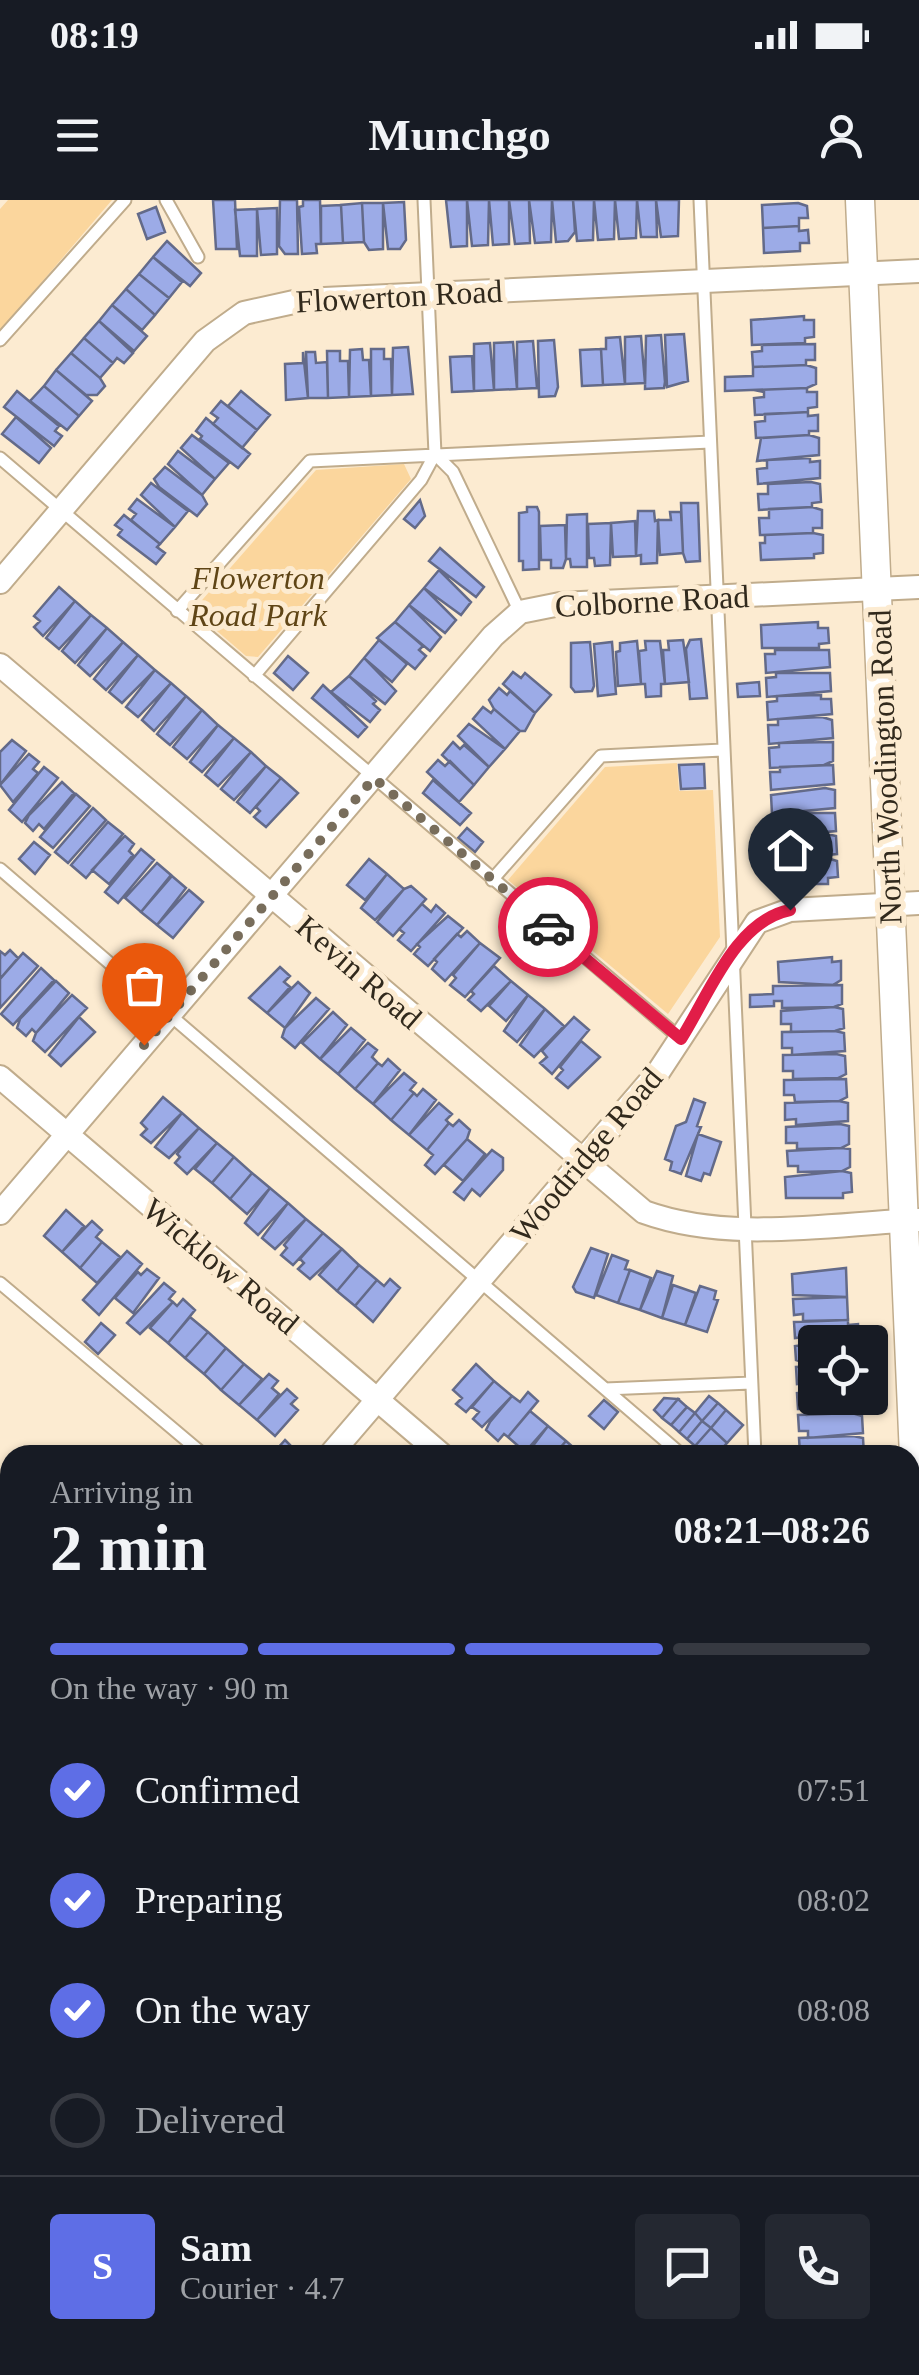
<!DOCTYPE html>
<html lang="en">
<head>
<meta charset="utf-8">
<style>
	:root { --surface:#171b24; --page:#242831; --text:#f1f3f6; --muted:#9ea1a6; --line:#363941; --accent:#5e6ee6 }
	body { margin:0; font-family:Georgia,serif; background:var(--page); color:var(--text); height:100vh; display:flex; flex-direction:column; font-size:38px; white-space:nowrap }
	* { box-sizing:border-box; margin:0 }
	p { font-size:32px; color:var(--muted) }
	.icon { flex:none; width:55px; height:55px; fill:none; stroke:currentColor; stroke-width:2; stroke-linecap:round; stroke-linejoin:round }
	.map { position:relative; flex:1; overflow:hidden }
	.side { position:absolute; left:0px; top:1245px; width:920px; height:930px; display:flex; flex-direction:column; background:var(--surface); border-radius:30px 30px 0 0; box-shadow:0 2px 8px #0004 }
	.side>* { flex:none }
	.tools { position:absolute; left:798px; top:1125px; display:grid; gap:20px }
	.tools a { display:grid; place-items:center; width:90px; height:90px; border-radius:10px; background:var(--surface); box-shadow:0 2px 8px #0004; font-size:50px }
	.pin { position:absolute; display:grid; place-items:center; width:85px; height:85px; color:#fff; margin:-102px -42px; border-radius:50% 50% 50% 0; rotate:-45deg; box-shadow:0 0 10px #0007 }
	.pin .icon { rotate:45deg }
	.courier { position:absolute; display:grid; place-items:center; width:100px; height:100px; margin:-50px; border:8px solid #e11d48; border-radius:50%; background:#fff; color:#222; box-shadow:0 2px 12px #0007 }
	.headline em { font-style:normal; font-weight:600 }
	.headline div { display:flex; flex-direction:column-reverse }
	.headline { display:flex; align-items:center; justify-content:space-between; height:170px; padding:0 50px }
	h1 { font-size:65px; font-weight:600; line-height:75px }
	.bar { display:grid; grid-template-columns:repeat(4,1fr); gap:15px 10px; align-content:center; height:120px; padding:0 50px }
	.bar i { height:12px; border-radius:8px; background:var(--line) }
	.bar .selected { background:var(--accent) }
	.bar p { grid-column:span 4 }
	.line { display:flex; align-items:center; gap:25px; padding:0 50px; border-top:2px solid var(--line) }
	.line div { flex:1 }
	.round { display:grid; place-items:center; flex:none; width:105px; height:105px; border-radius:10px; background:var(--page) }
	ol { padding:0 50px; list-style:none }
	li { display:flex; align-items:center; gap:30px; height:110px }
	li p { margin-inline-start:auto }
	li .icon { padding:10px; border-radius:50%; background:var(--accent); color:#fff; stroke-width:4 }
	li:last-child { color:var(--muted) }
	li i { width:55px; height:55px; border:5px solid var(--line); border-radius:50% }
	.status { display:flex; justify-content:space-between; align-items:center; height:70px; padding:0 50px; background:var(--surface); direction:ltr }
	.status svg { height:28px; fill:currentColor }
	header { display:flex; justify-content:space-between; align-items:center; height:130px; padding:0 50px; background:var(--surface); font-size:45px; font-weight:600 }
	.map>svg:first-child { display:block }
	.green { fill:#fbd69d }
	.building { fill:#9cabe7; stroke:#636a89; stroke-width:2.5 }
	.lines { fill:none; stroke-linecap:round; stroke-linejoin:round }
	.service-casing { stroke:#c0ac8c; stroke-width:15 }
	.minor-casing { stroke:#c0ac8c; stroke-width:26 }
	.tertiary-casing { stroke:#c0ac8c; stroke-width:31 }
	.primary-casing { stroke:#c0ac8c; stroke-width:39 }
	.service { stroke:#fff; stroke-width:11 }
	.minor { stroke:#fff; stroke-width:22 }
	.tertiary { stroke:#fff; stroke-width:28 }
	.primary { stroke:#fff; stroke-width:35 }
	.done { stroke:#786d5b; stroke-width:10; stroke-dasharray:0 18 }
	.route { stroke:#e11d48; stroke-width:12 }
	.labels { text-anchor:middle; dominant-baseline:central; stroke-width:10; stroke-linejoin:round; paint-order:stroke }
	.street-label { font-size:32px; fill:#31291c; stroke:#fcebd1 }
	.park-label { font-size:32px; font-style:italic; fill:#5f4516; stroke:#fcebd1 }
</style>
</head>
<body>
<div class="status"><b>08:19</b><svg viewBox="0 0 49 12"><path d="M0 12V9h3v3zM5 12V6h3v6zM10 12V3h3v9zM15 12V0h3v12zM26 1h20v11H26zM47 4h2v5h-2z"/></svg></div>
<header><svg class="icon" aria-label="menu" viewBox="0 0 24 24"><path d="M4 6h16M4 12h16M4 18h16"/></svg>Munchgo<svg class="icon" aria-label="person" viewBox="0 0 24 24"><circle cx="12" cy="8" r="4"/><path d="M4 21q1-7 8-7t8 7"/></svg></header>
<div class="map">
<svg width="919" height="2175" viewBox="0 0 919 2175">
	<rect width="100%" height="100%" fill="#fcebd1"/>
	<path class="green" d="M8,0H112L0,131V9Z
		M404,264L411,279L258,457L246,456L196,413V407L316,270Z
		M677,563L679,591L713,590L720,737L668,814L508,680L605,567Z"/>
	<path class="building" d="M213,0H235L237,49H216Z
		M280,0H297L298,54H285L279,46Z
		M303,0H320L321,44H316L317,53L302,54L299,7L303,6Z
		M446,0H467V46L451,47Z
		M467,0H489L488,45L472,46Z
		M489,0H509V44L493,45Z
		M509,0H529L530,43L515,44Z
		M529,0H552L551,42L535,43Z
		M552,0H573L575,32L568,41L556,42Z
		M573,0H594L593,40L577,41Z
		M594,0H615L614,39L598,40Z
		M615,0H637L636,38L619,39Z
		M637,0H656L657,37H641Z
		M656,0H679L678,36L661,37Z
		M404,2L406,40L400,49H388L383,3Z
		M362,3H383V49L369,50L364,42Z
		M362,3L364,42L343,43L341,5Z
		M798,3L807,6L808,18H799V26L763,28L762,5Z
		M341,5L343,43L321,44V6Z
		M156,7L165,32L147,39L138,14Z
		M277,8V54L261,55L257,9Z
		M257,9V56H240L235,10Z
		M799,26V31L808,30L809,43H800V51L764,53L763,28Z
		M167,41L201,73L190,86L153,57Z
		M153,57L182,82L169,98L139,74Z
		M139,74L169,98L155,115L126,89Z
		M126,89L155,115L142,130L112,105Z
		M112,105L147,136L134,151L99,121Z
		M804,116V120H814V137L805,138V143L752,145L751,120Z
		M99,121L133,153L124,163L117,158L113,163L84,138Z
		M684,134L688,181L667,187L665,135Z
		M661,135L665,182L664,188L645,189L646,136Z
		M641,136L645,183L625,184V137Z
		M620,137L625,184L603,185L601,149H606V138Z
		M84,138L113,163L100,178L71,153Z
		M554,140L558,187L555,196L539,197L538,141Z
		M533,141L537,188L517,189V142Z
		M513,142L517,189L494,190V143Z
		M490,143L494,190L474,191V144Z
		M815,144V160H806V165L753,167L752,152L762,151V145Z
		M408,147L413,194L392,195L393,148Z
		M362,149L363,160H369L371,196L349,197L350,150Z
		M371,149H384V159H391L392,195L371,196Z
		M601,149L603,185L582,186L580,150Z
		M327,151H340V161H348L349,197L328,198Z
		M303,152L308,198L286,200L285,164L303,163Z
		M306,152H315L316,163L327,162L328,198H308Z
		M71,153L100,178L105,186L97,195H86L56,170Z
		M472,156L474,191L452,192L450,157Z
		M806,165L816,168V184L807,188L725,191V177L753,176V167Z
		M56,170L92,201L79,216L44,186Z
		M44,186L79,216L67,230L30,201Z
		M807,188V192H817V207L808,208V212L755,215L754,198L764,197V192L754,190Z
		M17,191L59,226L55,231L62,236L54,246L4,207Z
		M241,191L270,215L257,230L228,206Z
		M221,201L257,230L242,248L213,224L218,218L211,213Z
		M808,212V216L818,215V231H809V235L756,238L755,222L765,221V214Z
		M16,217L51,248L39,263L2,234Z
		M206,218L250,254L238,268L200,239L202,236L196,231Z
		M192,235L229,263L215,279L181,248Z
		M809,235L819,238V255L757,261L761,238Z
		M178,251L215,279L202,295L168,264Z
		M810,258V262L820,261V278L758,284L757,269L767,268V260Z
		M165,267L202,295L207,304L197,316L159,287L154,279Z
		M811,282L820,284L821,302L812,303V307L759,310L758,294H768V284Z
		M151,283L188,311L175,327L141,295Z
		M137,299L175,327L160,344L131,320L136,314L129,309Z
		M420,300L425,316L415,328L404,319Z
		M681,303H698L700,361L686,362L683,353Z
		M527,307H537L539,312V369L523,370V361H519V313L527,312Z
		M812,307L822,310V328H813V333L760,335L759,318H769V309Z
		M638,311H654L655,321L658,320L657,363L641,364V355L636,356Z
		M670,312H681L683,353L660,355L658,320H671Z
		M587,314V367H571L570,359H566L567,315Z
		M124,315L160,344L157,347L165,353L156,364L118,335L122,330L115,325Z
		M635,321L636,356L613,357L611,323Z
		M611,323L610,365L595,366L594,358H589L588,324Z
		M565,325L566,359L563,368H551V360H541L540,326Z
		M813,333L823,335V353L814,354V358L761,360L760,343H765V335Z
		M440,348L484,387L476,397L429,361Z
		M439,370L471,402L461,415L424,388Z
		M59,387L75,401L43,436L34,427L40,421L34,416Z
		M424,388L456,420L445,433L409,405Z
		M75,401L91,415L59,449L46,438Z
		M409,405L441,437L430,451L395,422Z
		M91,415L107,428L75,463L62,451Z
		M395,422L423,446L419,450L426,456L415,469L377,438Z
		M818,422V428H828L829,443L819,444V448H762L761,425Z
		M107,428L123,442L90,476L78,465Z
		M701,439L707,498L690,499L686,449L690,440Z
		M379,440L407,464L392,482L364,458Z
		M683,440L689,482L665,484L663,450H669L668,441Z
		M637,441L641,484L618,486L616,452L620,451V443Z
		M645,441H660L665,484H661V496L646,497L645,484H641L639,451L646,450Z
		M123,442L138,455L106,490L94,479Z
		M590,442L594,486L592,491L575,492L571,487V443Z
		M612,442L616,494L598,496L594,444Z
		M775,450H829L830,467L766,473L765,454H775Z
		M138,455L155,470L122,503L109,492Z
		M288,456L308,473L293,490L274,473Z
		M364,458L396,491L385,504L349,476Z
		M155,470L171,483L138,517L126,507Z
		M513,472L521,478L525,473L551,495L535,513L503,484Z
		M776,473H830L831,491L767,497L766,478L776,477Z
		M349,476L376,501L373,504L380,510L370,522L331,492Z
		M759,482L760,496L738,497L737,484Z
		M171,483L186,496L154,531L142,520Z
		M323,485L367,527L358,537L312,498Z
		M499,488L507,495L510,491L535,513L525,531H520L494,509L489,500Z
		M821,495V499H831L832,514L768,520L767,502L777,501V496Z
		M186,496L202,510L170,545L157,534Z
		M483,507L491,513L494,509L520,531L505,549L473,519Z
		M202,510L218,525L187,559L173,547Z
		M822,517L832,520L833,538L769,544L768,525H778V519Z
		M469,524L505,549L489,567L458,536Z
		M218,525L234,538L202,572L190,562Z
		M234,538L251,552L218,586L205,575Z
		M12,540L26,551L0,585V552Z
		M453,542L460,549L464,545L489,567L474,585L442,555Z
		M833,542V561L824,565L770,568L769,548L779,547V543Z
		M251,552L266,566L234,600L221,589Z
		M29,554L39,562L33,569L38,573L13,602L0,585Z
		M438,560L445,566L450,561L474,585L459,602L427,572Z
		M704,564L705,588L681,589L679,565Z
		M833,565L834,584L771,590L770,572H780V567Z
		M266,566L281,578L250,613L237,602Z
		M44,567L58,578L22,622L9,610Z
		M281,578L298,593L266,627L254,617L260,611L256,607Z
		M433,580L471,613L460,625L423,593Z
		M62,582L74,593L44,629L39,624L33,631L25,623L29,615Z
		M825,588L835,590V608L772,614L771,595Z
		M76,594L90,606L53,648L40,637Z
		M93,608L106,620L68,663L55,652Z
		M781,613H835L836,631L773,637L772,619L782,618Z
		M108,622L123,634L86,678L71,665Z
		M467,628L483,642L475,652L458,638Z
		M827,634L836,636L837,654L773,660V641H783L782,636Z
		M125,636L134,644L129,651L133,655L109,684L92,670Z
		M34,642L50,655L35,674L19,659Z
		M141,649L154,660L118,703L105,692Z
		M827,658L837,661L838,677L828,678V684H767L766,665Z
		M369,659L387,674L365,700L347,685Z
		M157,663L171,675L141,712L125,698Z
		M387,674L404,689L375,720L361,708Z
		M172,676L186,688L157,725L141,712Z
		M411,686L426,699L393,736L377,722L404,689Z
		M189,690L203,702L173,738L157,725Z
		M422,704L431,712L436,705L445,713L411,751L398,740L404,733L399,729Z
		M448,716L463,728L428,766L414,754L420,747L417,744Z
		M467,731L480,743L445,781L432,769L437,762L434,759L457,734L461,737Z
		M480,743L500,758L465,797L450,785L456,778L453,775Z
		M10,750L18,758L0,779V751L5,755Z
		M23,753L38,766L0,808V779Z
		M832,757V762L841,761V780L833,785L779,782L778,762Z
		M494,766L511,781L481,811L468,800L474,794L471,791Z
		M280,767L290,776L284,782L290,787L267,813L249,798Z
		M41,768L54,780L13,825L1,814Z
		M56,781L69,793L36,833L32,829L26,836L17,828L20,819Z
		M511,781L528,795L506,821L489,806Z
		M298,782L310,793L285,828L267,813Z
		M842,785V804L834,807L782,808V801H774V806L750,807V795L773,794V786Z
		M72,795L87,808L45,852L33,841L36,833Z
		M528,795L545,809L517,842L504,831Z
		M316,798L329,809L295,848L282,837L285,828Z
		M834,807L843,809L844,828L835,831L791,832V824H781V811Z
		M545,809L564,826L534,857L520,845Z
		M333,812L347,825L320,859L302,843Z
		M79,817L95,832L61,866L49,855Z
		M574,817L589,830L552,874L540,863L547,857L542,851Z
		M351,828L365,840L338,874L320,859Z
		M835,831L844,833L845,851L792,855V848H782V832Z
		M581,841L600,857L568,888L556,878L563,870L560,867Z
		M368,843L377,850L372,857L378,863L355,889L338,874Z
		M836,854L845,856L846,874L838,878L793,879V871H783V855Z
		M388,859L400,870L373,904L355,889L378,863L382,866Z
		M404,873L416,883L410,890L414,893L391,920L373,904Z
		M846,879L847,897L839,901L795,902L794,895H784V880Z
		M423,889L436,900L409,935L391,920L414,893L417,896Z
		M163,897L182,913L151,943L141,935L147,929L141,923Z
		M694,899L705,903L697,926L701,927L681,974L670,970L672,962L665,959L676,926L686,922Z
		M839,901L848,903V921L796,925V919L785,920V903Z
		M439,903L452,914L446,920L449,923L427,950L409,935Z
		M182,913L199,928L169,958L155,947Z
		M459,920L470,930L467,939L435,974L425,965L433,955L427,950L449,923L453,926Z
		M840,924L849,926V944L841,948L797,949V943H786V927Z
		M199,928L217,943L187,974L175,963L180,957L177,954Z
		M698,934L721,942L710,975L704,973L701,981L686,976Z
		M467,939L485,954L463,981L444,965Z
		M217,943L234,957L212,983L195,969Z
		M841,948L850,949V967L842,971L798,972V966H788L787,951Z
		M492,950L503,958V970L480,996L472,989L464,1000L454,992Z
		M234,957L252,973L230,999L212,983Z
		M842,971L851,973L852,992L843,993V998H786L785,977Z
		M252,973L270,988L247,1014L230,999Z
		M270,988L288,1003L258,1035L245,1023Z
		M288,1003L306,1019L275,1049L262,1038Z
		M66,1010L84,1026L62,1052L44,1036Z
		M306,1019L323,1033L293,1065L281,1055L287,1048L284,1045Z
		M92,1021L102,1030L96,1037L102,1042L80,1068L62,1052Z
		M323,1033L342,1049L310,1079L298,1069L304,1063L300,1059Z
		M102,1042L120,1057L97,1083L80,1068Z
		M591,1048L608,1054L594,1098L576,1092L573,1087Z
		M342,1049L359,1065L337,1091L319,1075Z
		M127,1051L142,1064L99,1115L83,1100Z
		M612,1055L628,1061L625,1069L630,1070L618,1103L596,1095Z
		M359,1065L377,1080L355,1106L337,1091Z
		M846,1068L847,1097L793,1095L792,1074Z
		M147,1069L159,1078L133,1113L115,1098L138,1072L141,1075Z
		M630,1070L651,1078L640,1110L618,1103Z
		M657,1071L673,1076L662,1118L640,1110Z
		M390,1079L400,1088L373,1122L355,1106L377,1080L384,1086Z
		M164,1083L175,1092L169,1099L173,1102L140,1134L127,1123Z
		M673,1085L696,1093L685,1125L662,1118Z
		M700,1086L716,1091L714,1099L718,1100L707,1132L685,1125Z
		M847,1097L848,1120L803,1121V1114L794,1115L793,1099Z
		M183,1099L195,1110L168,1143L150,1128L173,1102L177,1106Z
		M190,1117L208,1132L185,1158L168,1143Z
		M848,1120V1125L858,1124L859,1141L804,1145V1137L795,1138L794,1122Z
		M101,1123L115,1135L98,1154L85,1142Z
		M208,1132L226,1148L204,1174L185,1158Z
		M804,1145H815V1166L796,1160L795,1146Z
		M226,1148L244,1164L221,1190L204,1174Z
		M244,1164L262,1179L239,1205L221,1190Z
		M476,1164L494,1181L466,1212L456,1204L462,1198L453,1190Z
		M815,1166V1192H806V1183L797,1184L796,1167Z
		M269,1174L278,1181L272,1188L279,1194L257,1220L239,1205Z
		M494,1181L512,1196L482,1227L473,1219L479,1212L472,1207Z
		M287,1189L297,1198L291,1204L298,1210L275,1236L257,1220Z
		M528,1192L538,1201L508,1237L504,1234L498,1241L486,1230L490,1222L512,1196L520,1202Z
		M806,1192H815V1198H861L862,1211L807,1215V1209H798L797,1193Z
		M709,1196L718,1203L702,1221L695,1213Z
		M664,1198L678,1199L662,1218L654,1210Z
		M678,1199L687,1207L671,1225L662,1218Z
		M604,1200L618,1212L604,1229L589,1216Z
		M718,1203L726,1210L711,1228L702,1221Z
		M687,1207L695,1213L679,1232L671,1225Z
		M726,1210L743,1225L727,1243L711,1228Z
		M530,1211L548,1226L525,1252L508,1237Z
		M695,1213L702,1221L687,1239L679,1232Z
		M852,1213L862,1216L863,1233L808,1238V1231H799L798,1215Z
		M702,1221L711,1228L695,1246L687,1239Z
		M548,1226L566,1241L554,1255H526Z
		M711,1228L727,1243L716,1255H706L695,1246Z
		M853,1236L863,1238L864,1255L800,1254L799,1238Z
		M285,1240L295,1250L291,1255L277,1249Z
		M566,1241L582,1255H554Z
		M0,1430L10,1433V1499L0,1496Z
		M0,1877L10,1885V1929L2,1939L10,1946V2086L0,2079Z"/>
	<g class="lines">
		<defs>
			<path id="service" d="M166,0L198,57
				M424,0L435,254L453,272L520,412
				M700,0L755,1255
				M0,140L125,0
				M0,258L681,839
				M177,411L310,261L710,242
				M254,476L421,280L435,254
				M0,669L682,1255
				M492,680L601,556L722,550
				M0,1083L204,1255
				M605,1189L751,1183
				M910,1939H919"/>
			<path id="minor" d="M0,382L205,141L244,113L303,100L919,71
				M0,465L644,1012C730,1043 829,1024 919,1020
				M0,877L442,1255
				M0,1013L493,436L520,412L560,404L919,387
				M330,1255L659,871L757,722L790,710L919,703
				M0,1587L10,1595
				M0,1643L10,1631
				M910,1654L919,1662"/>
			<path id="tertiary" d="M860,0L919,1373"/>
			<path id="primary" d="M910,2098H919
				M0,2143L10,2142
				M910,2157H919
				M549,2175L754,2165"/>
		</defs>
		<use href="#service" class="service-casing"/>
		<use href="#minor" class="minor-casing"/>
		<use href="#tertiary" class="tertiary-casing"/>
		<use href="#primary" class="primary-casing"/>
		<use href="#service" class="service"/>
		<use href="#minor" class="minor"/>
		<use href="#tertiary" class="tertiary"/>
		<use href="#primary" class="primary"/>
	</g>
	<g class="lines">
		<path class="done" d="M144,845L374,578L548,727"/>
		<path class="route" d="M548,727L681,839C709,795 735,721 790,710"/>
	</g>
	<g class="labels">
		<g class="street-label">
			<text transform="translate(399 96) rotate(-3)">Flowerton Road</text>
			<text transform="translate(652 401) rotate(-3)">Colborne Road</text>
			<text transform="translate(885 567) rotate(-92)">North Woodington Road</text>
			<text transform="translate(359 772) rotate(41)">Kevin Road</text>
			<text transform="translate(586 955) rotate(-50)">Woodridge Road</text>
			<text transform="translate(221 1066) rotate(40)">Wicklow Road</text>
		</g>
		<g class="park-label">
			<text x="258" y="378">Flowerton<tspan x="258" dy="37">Road Park</tspan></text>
		</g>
	</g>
</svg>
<div class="tools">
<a><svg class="icon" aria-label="locate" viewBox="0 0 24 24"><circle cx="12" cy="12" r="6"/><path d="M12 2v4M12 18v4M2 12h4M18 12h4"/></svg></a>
</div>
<div class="pin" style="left:144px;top:845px;background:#ea580c"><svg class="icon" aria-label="bag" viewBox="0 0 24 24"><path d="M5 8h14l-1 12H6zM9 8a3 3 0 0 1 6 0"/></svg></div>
<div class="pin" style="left:790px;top:710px;background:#1f2937"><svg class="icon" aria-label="home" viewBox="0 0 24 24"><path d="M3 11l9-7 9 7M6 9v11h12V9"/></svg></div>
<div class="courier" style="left:548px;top:727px"><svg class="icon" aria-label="car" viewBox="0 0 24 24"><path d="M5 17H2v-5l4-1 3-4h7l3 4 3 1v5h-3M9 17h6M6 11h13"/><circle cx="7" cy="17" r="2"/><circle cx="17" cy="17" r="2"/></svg></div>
<section class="side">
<div class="headline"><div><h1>2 min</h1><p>Arriving in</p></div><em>08:21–08:26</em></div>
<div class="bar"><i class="selected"></i><i class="selected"></i><i class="selected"></i><i></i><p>On the way · 90 m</p></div>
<ol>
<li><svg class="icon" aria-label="check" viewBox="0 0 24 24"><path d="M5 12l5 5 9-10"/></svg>Confirmed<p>07:51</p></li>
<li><svg class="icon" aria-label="check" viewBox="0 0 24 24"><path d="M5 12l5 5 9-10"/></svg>Preparing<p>08:02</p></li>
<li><svg class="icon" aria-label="check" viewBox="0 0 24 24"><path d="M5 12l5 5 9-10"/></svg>On the way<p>08:08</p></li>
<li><i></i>Delivered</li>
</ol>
<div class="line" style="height:180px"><b class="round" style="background:var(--accent);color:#fff">S</b><div><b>Sam</b><p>Courier · 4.7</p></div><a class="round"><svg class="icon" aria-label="chat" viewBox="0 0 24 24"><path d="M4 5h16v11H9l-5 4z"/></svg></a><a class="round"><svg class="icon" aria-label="phone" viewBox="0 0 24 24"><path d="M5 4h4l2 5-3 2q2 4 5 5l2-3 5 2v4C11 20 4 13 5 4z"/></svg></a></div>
</section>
</div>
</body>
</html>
